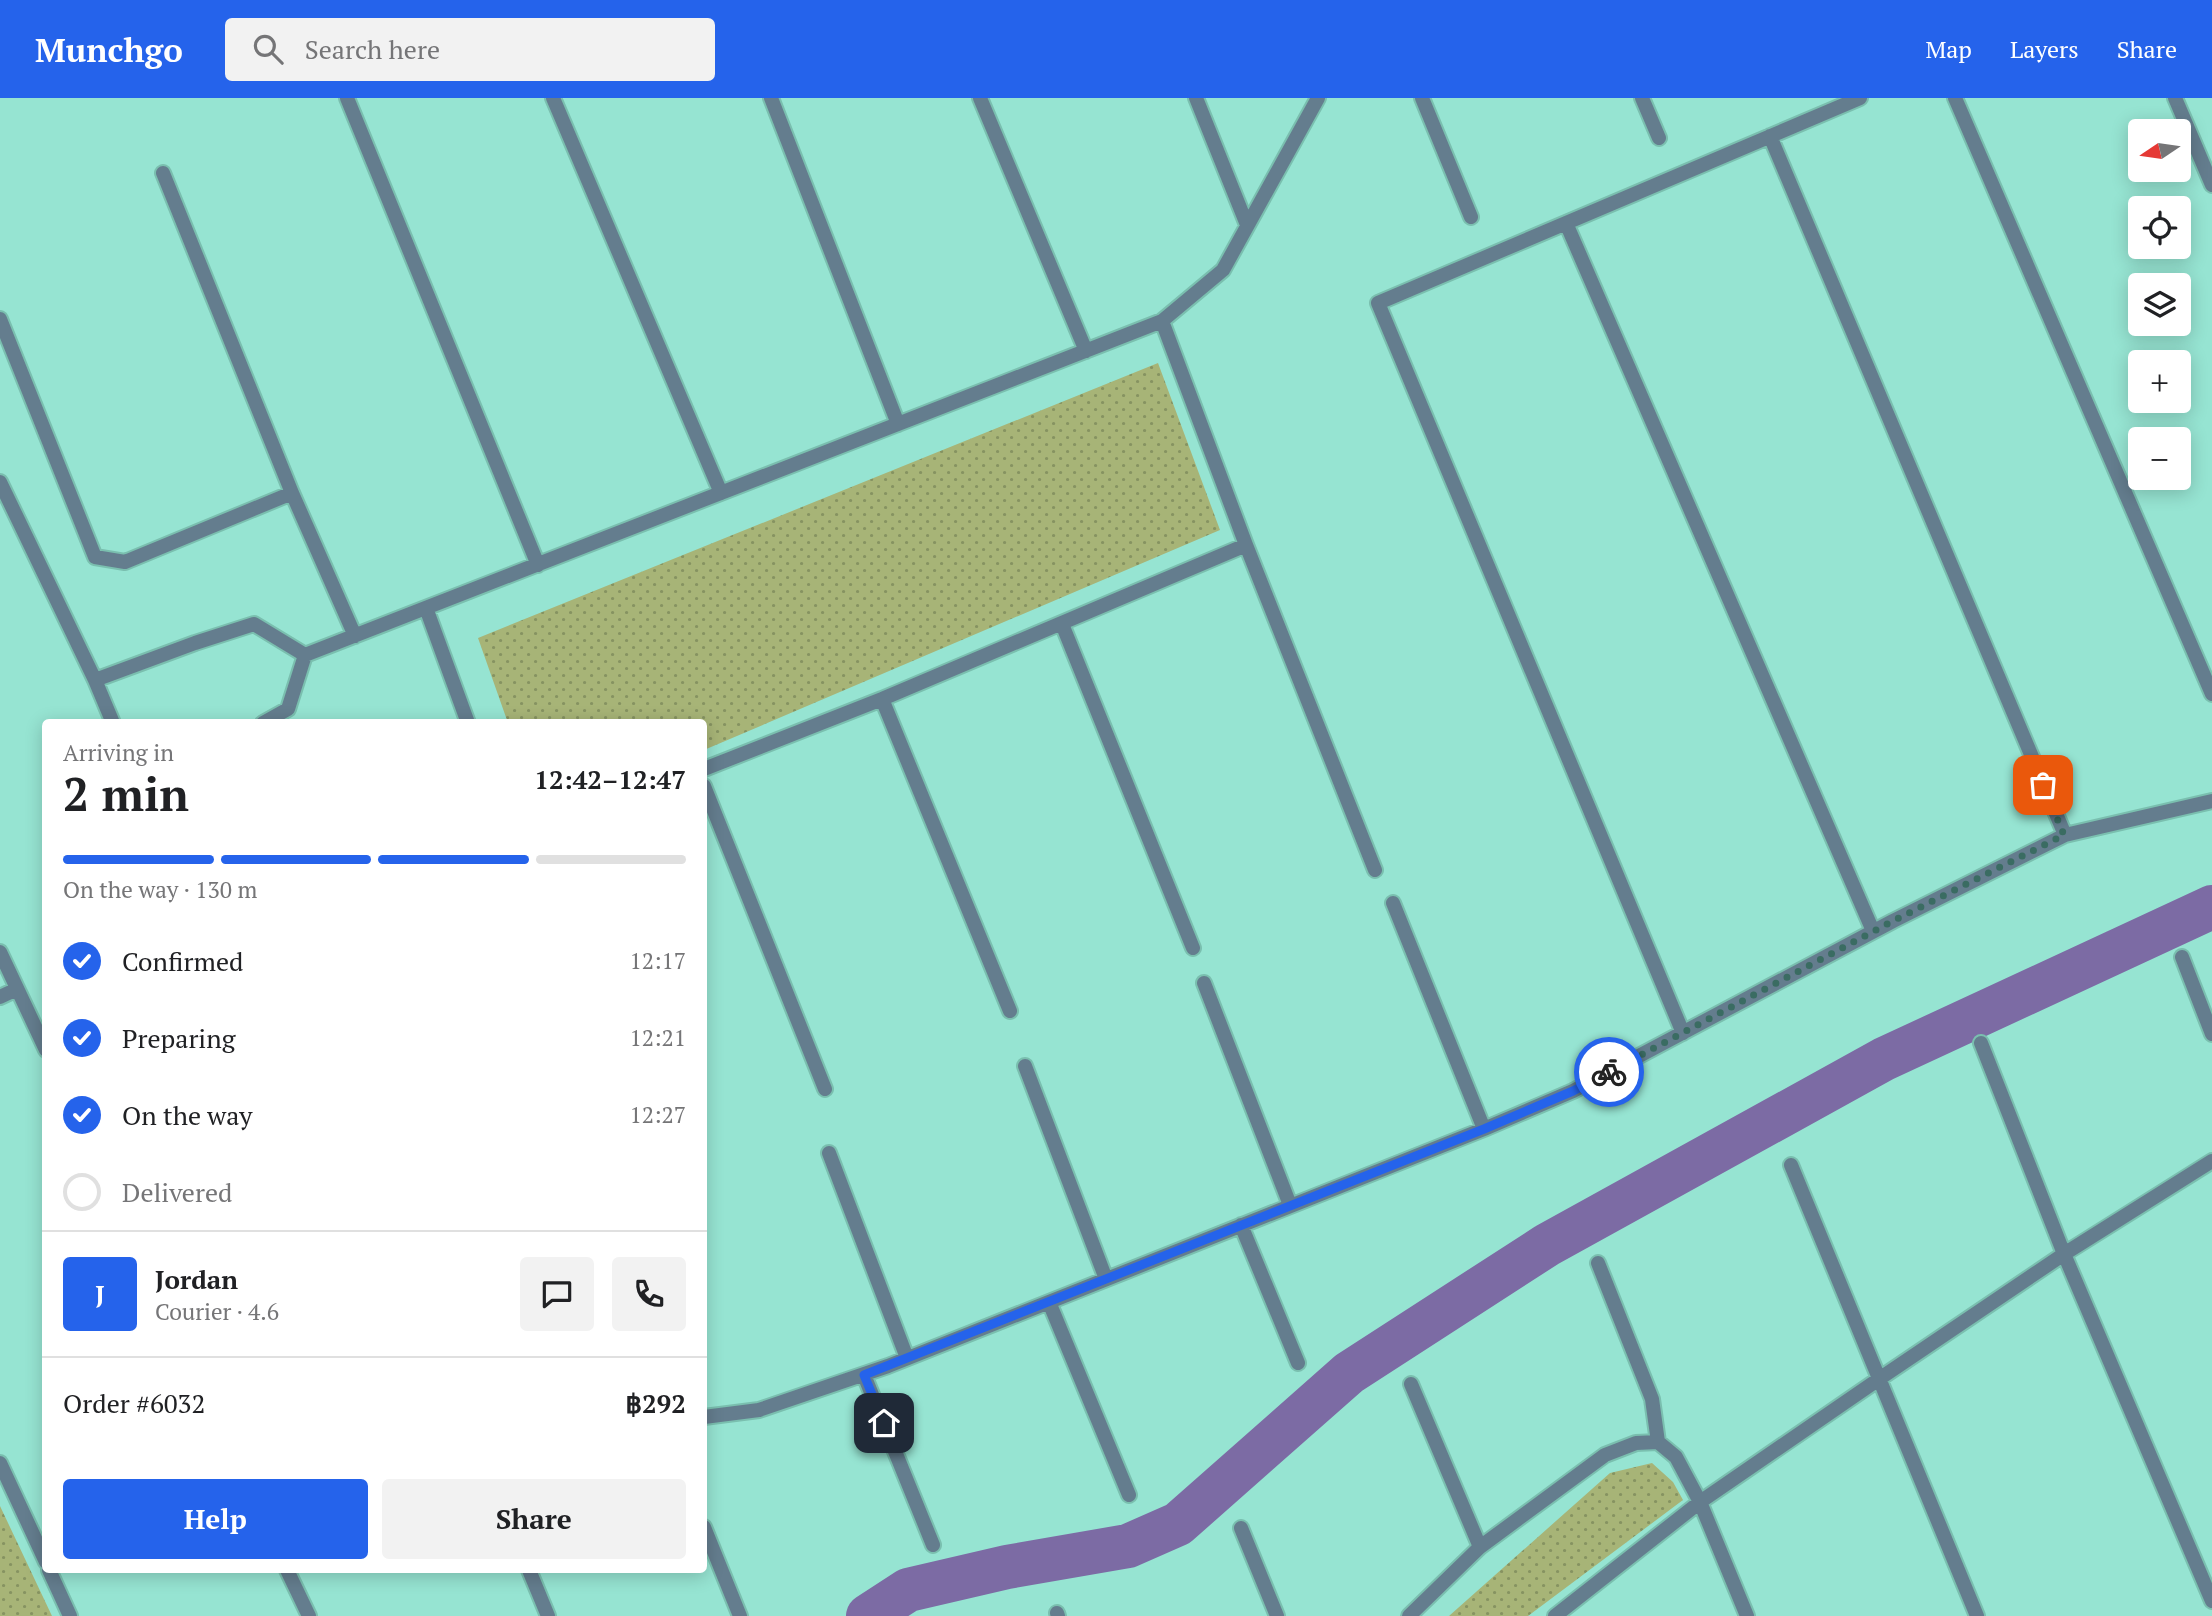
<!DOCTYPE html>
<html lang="en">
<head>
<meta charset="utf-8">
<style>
	:root { --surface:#fff; --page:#f2f2f2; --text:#202124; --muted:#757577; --line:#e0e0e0; --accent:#2563eb }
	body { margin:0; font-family:"PT Serif",serif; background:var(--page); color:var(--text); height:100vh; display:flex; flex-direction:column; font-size:26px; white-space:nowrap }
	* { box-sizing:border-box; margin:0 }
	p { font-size:23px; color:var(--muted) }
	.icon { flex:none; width:38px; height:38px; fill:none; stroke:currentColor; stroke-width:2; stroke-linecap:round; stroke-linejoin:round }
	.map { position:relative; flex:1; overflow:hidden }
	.drawer { position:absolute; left:42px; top:621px; width:665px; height:854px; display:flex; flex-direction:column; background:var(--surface); border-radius:7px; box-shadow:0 4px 18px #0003 }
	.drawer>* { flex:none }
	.needle { width:46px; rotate:257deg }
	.controls { position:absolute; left:2128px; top:21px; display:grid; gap:14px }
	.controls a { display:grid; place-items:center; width:63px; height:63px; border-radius:7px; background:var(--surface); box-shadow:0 4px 18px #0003; font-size:35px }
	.pin { position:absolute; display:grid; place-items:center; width:60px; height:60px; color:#fff; margin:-30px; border-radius:14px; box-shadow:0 4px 10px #0006 }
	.courier { position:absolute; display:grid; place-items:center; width:70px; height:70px; margin:-35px; border:5px solid #2563eb; border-radius:50%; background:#fff; color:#222; box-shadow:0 2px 9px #0007 }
	.headline em { font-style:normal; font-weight:700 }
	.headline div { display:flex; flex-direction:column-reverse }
	.headline { display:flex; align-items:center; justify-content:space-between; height:119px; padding:0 21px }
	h1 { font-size:46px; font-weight:700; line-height:52px }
	.bar { display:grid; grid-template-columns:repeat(4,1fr); gap:10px 7px; align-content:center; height:84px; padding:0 21px }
	.bar i { height:9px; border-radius:5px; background:var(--line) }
	.bar .active { background:var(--accent) }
	.bar p { grid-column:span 4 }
	.line { display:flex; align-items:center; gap:18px; padding:0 21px; border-top:2px solid var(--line) }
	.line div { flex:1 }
	.round { display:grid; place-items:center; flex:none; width:74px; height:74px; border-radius:7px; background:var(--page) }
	ol { padding:0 21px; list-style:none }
	li { display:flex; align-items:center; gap:21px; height:77px }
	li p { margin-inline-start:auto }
	li .icon { padding:7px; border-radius:50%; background:var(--accent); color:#fff; stroke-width:4 }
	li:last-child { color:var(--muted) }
	li i { width:38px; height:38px; border:4px solid var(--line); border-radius:50% }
	.action { display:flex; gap:14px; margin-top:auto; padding:14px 21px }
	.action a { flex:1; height:80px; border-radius:7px; background:var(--accent); color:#fff; font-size:28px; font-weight:700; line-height:80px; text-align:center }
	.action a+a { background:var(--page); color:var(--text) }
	header { display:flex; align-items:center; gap:42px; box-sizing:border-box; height:98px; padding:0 35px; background:var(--accent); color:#fff }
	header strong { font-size:33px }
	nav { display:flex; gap:38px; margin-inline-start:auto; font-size:24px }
	.search { width:490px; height:63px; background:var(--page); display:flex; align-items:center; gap:18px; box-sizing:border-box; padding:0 24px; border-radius:7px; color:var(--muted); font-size:26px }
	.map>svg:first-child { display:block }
	.garden { fill:url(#garden-dots) }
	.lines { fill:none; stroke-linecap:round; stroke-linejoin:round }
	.canal { stroke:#7c6ba4; stroke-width:44 }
	.street-casing { stroke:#7abfaf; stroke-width:18 }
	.street { stroke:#647d8e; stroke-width:14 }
	.done { stroke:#3a6c62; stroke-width:7; stroke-dasharray:0 12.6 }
	.route { stroke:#2563eb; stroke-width:9 }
</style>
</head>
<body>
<header>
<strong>Munchgo</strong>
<div class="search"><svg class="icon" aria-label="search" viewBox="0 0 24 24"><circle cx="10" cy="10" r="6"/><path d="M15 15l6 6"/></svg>Search here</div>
<nav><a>Map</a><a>Layers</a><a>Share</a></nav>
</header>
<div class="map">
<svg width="2212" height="1518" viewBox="0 0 2212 1518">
	<defs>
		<pattern id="garden-dots" width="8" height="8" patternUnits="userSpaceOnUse" patternTransform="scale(1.75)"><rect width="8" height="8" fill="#a7b477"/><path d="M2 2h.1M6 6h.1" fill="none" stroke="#869361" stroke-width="1.8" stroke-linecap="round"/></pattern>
	</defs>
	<rect width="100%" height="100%" fill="#96e4d2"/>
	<path class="garden" d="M1158,265L1220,432L704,652V625H508L478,540Z
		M1652,1365L1673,1384L1683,1402L1528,1518H1449L1610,1375Z
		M0,1408L52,1518H0Z"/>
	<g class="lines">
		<path class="canal" d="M868,1518L908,1492L1007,1469L1128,1448L1178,1426L1349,1275L1547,1147L1884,961L2212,809"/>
		<defs>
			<path id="street" d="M347,0L538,467
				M553,0L721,395
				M771,0L898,326
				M980,0L1086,253
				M1196,0L1247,127
				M1422,0L1471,119
				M1642,0L1659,40
				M1955,0L2212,596
				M2175,0L2212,87
				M1770,38L2065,737
				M163,75L292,395L355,538
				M1566,125L1873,833
				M0,221L95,459L125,464L292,395
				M1162,223L1246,447L1375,772
				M0,384L95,582L113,625
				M426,510L468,625
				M1062,526L1193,850
				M305,557L1162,223L1223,172L1318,0
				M95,582L195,545L254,526L305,557
				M882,601L1010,913
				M263,625L288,611L305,557
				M704,671L882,601L1246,447
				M704,688L825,991
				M1393,805L1484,1031
				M0,854L46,952
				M2182,859L2212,936
				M1204,885L1290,1107
				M0,899L17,891
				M1683,935L1378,205L1860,0
				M1981,945L2064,1156L2212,1503
				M1025,968L1106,1181
				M829,1055L907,1260
				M1791,1067L1977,1518
				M1241,1127L1298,1265
				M1598,1165L1652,1301L1658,1344
				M1049,1204L1129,1397
				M864,1277L933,1447
				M1411,1286L1480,1449
				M704,1319L759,1312L888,1268L1484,1031L1573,993L1893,823L2065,737L2212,703
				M0,1365L46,1464
				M704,1429L740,1518
				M1241,1430L1277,1518
				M49,1472L70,1518
				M287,1472L309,1518
				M529,1472L548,1518
				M1057,1515L1058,1518
				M1409,1518L1480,1449L1605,1357L1636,1345L1658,1344L1676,1359L1700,1404L1747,1518
				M1555,1518L1700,1404L1879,1281L2064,1156L2212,1063"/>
		</defs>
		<use href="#street" class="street-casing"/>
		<use href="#street" class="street"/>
	</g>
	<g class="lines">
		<path class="done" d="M1609,974L1893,823L2064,737L2043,687"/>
		<path class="route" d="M884,1325L864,1277L1484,1031L1573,993L1609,974"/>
	</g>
</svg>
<div class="controls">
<a><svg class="needle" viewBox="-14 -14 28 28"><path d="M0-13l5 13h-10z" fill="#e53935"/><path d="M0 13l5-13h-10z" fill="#757577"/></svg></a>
<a><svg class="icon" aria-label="locate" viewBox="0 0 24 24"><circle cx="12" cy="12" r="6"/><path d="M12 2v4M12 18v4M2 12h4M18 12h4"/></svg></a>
<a><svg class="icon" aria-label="layers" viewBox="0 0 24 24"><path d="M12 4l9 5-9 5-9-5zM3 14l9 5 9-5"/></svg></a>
<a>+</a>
<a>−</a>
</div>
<div class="pin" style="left:2043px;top:687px;background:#ea580c"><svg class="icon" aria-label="bag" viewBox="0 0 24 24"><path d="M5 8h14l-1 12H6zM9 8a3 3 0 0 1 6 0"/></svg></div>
<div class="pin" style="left:884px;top:1325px;background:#1f2937"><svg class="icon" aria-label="home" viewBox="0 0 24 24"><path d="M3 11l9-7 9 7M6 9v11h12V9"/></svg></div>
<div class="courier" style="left:1609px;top:974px"><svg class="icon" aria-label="bike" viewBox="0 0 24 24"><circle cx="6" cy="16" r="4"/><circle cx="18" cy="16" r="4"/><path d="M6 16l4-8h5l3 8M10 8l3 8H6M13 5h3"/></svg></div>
<section class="drawer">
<div class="headline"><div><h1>2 min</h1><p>Arriving in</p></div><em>12:42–12:47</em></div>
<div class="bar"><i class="active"></i><i class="active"></i><i class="active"></i><i></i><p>On the way · 130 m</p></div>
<ol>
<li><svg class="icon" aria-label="check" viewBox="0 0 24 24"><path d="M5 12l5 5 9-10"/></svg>Confirmed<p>12:17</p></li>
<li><svg class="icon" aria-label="check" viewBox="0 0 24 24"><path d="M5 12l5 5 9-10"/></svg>Preparing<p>12:21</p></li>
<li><svg class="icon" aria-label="check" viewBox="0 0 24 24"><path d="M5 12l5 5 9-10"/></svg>On the way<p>12:27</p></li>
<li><i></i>Delivered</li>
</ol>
<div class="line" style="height:126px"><b class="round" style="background:var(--accent);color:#fff">J</b><div><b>Jordan</b><p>Courier · 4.6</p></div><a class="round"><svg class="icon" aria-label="chat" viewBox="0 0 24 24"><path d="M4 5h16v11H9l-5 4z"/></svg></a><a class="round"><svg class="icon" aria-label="phone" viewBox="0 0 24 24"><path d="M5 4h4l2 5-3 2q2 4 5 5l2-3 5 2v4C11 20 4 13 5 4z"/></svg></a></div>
<div class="line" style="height:91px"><div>Order #6032</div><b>฿292</b></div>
<div class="action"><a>Help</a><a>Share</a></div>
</section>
</div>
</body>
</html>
